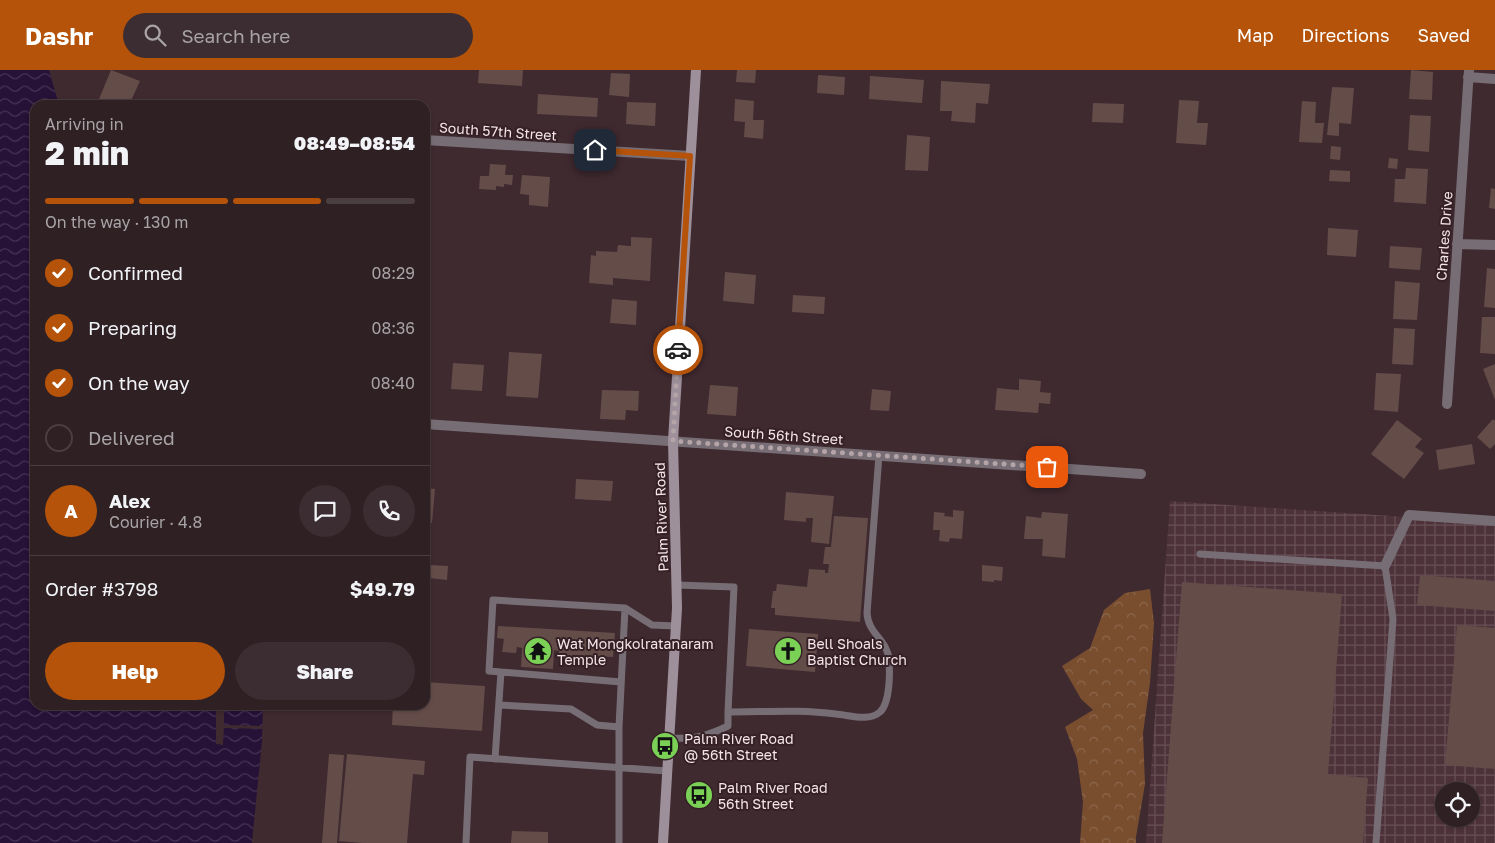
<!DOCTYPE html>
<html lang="en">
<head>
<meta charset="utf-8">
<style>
	:root { --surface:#2f2024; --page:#3b2d31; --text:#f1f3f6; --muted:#a7a3a6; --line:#4a3e41; --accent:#b45309 }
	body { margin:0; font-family:"Golos Text",sans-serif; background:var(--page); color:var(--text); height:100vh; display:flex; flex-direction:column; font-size:19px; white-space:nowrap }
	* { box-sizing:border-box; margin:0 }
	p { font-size:16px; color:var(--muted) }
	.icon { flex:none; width:28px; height:28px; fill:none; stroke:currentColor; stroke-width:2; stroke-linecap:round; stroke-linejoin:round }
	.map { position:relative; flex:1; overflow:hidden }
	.side { position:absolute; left:30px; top:30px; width:400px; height:610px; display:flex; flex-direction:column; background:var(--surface); border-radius:15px; box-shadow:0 1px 4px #0004,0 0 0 1px var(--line) }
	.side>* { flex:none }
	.buttons { position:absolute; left:1435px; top:712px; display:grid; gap:10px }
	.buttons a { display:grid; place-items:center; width:45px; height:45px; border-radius:50%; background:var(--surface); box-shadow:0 1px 4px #0004,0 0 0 1px var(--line); font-size:25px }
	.pin { position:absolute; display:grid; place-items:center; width:42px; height:42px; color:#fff; margin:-21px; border-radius:10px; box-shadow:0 2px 8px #0006 }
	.courier { position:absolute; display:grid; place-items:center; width:50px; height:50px; margin:-25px; border:4px solid #b45309; border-radius:50%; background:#fff; color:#222; box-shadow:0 1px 6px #0007 }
	.head em { font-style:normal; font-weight:800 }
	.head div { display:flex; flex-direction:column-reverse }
	.head { display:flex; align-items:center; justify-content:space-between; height:85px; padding:0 15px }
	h1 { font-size:32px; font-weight:800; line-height:38px }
	.bar { display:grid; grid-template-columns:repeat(4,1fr); gap:8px 5px; align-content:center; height:60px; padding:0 15px }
	.bar i { height:6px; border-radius:4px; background:var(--line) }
	.bar .active { background:var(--accent) }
	.bar p { grid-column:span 4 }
	.line { display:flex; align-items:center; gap:12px; padding:0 15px; border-top:1px solid var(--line) }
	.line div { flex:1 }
	.round { display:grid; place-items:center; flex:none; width:52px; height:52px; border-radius:26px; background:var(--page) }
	ol { padding:0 15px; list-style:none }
	li { display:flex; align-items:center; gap:15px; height:55px }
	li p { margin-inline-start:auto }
	li .icon { padding:5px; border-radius:50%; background:var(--accent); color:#fff; stroke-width:4 }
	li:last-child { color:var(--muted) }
	li i { width:28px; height:28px; border:2px solid var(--line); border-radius:50% }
	.primary-button { display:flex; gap:10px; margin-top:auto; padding:10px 15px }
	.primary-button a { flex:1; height:58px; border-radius:30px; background:var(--accent); color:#fff; font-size:20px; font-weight:800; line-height:58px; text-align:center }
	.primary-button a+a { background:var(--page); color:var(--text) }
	header { display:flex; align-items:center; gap:30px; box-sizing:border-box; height:70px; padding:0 25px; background:var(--accent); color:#fff }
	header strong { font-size:24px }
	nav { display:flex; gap:28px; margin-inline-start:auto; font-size:18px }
	.search { width:350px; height:45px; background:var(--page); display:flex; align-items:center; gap:12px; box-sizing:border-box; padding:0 18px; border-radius:28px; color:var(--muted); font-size:19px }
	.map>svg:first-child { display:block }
	.industrial { fill:url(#industrial-grid); fill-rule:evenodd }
	.forest { fill:url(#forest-crowns) }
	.water { fill:url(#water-waves) }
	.pier { fill:#3f2a30 }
	.building { fill:#644c49 }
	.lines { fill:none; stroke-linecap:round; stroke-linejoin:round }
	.lane { stroke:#776e75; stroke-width:7 }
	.street { stroke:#776e75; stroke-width:10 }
	.secondary { stroke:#9e909b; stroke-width:10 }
	.done { stroke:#b4a4a8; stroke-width:5; stroke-dasharray:0 9 }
	.route { stroke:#b45309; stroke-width:6 }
	.labels { text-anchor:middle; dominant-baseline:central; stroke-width:4; stroke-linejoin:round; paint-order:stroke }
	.street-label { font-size:14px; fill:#f3e5e8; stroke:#352026 }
	.poi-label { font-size:14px; fill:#f3e5e8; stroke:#352026; text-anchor:start }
</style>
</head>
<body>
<header>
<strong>Dashr</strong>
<div class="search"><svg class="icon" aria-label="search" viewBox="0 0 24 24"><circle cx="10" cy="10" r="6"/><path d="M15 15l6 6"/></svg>Search here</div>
<nav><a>Map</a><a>Directions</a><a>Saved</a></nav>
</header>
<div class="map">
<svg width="1495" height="773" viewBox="0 0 1495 773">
	<defs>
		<pattern id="industrial-grid" width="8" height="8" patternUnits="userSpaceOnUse" patternTransform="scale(1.25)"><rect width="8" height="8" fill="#4e323a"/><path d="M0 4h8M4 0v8" fill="none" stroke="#685056"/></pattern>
		<pattern id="forest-crowns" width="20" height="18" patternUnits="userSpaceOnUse" patternTransform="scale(1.25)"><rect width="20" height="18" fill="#794e2f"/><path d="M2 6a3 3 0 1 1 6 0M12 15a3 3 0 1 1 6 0" fill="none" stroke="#8c674d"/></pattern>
		<pattern id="water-waves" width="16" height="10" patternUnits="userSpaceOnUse" patternTransform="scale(1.25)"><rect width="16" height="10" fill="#261137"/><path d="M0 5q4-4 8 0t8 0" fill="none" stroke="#463454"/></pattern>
	</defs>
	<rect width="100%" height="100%" fill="#3f2a30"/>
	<path class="industrial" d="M1170,431L1495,453V773H1146ZM1444,721H1471V749H1444Z"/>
	<path class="forest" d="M1150,519L1154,553L1150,613L1143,663L1145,714L1136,767V773H1080L1083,732L1077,689L1065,657L1093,640L1081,629L1062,596L1090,578L1104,540L1125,523Z"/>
	<path class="water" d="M0,0H49L59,35H35V635H263L262,671L252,773H0Z"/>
	<path class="pier" d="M216,638H224V655L262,656L263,659L224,658L223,675L216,674Z"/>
	<path class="building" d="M111,0L140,11L129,35H112L99,29Z
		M479,0H523L522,16L478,13Z
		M737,0H756L755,13L736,12Z
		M1411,0L1433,2L1432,30L1409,29Z
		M611,3L630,4L629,27L609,25Z
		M818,5L845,7L844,25L817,23Z
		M870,6L924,10L922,33L869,29Z
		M941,11L990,14L988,34L976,33L975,53L951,51L952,41H940Z
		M1332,17L1354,18L1351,54L1339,53V66L1327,65Z
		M538,24L598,28L597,47L537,44Z
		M735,29L754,31L753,50H764L763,69L744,67L745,52L734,51Z
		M1179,30L1199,31L1197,53H1208L1206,75L1176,73Z
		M1302,31L1316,32L1315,53H1324L1322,73L1299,72Z
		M627,32L656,33L655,56L626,54Z
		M1093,33L1124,34L1123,53L1092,52Z
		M1410,45L1431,46L1429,82L1408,80Z
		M907,65L930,67L928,101L905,100Z
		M1331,76L1341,77L1340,90L1330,89Z
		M1389,88L1398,89L1397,99L1388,98Z
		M490,94L506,95L505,105H513L512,115L504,114V117L496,116V120L479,119L480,106H489Z
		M1406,98L1428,99L1426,134L1394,132L1395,109H1405Z
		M1330,100L1350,101V112L1329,111Z
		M522,105L550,107L548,137L529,135V125L520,124Z
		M1491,118L1495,119V139L1489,138Z
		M1328,158L1358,160L1356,187L1327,185Z
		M631,167L652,168L650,211L613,208V215L589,213L591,185L596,186V181L617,182L618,175L631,176Z
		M1390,176L1422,178L1420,200L1389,198Z
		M1487,198L1495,199V238L1484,237Z
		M725,202L756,205L754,234L723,231Z
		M1395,211L1420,213L1417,250L1393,249Z
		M793,225L825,227L824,244L792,242Z
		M612,229L637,231L636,255L610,253Z
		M1482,247H1495V284L1480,283Z
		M1394,258L1415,259L1413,295L1392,294Z
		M509,282L542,284L538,328L506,326Z
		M453,293L484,295L482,321L451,319Z
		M1495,294V330L1483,299Z
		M1376,303L1401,304L1398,342L1374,340Z
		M1019,309L1041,311L1040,322L1051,323L1050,334L1039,333L1038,343L995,340L997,318L1019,320Z
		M710,315L738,317L736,346L707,344Z
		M872,319L891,321L889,341L870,340Z
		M602,320L639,321L638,341L626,340L625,350L600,349Z
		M1493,349L1495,351V374L1490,379L1477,367Z
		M1397,350L1422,369L1415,377L1424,383L1404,409L1371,384Z
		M1472,374L1475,394L1439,400L1436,380Z
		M576,409L613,411L611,431L575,429Z
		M425,418L435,419L432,453H425Z
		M786,422L834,426L829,474L811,472L813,448H806V452L784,450Z
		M953,440L964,441L962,469L950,468L949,472L939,471L940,460H933L934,442L945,443L944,446L953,447Z
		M1042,442L1068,444L1065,488L1042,486L1043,469H1024L1026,446L1041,448Z
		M834,446L868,448L860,552L775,545V538H771L773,521H776L777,514L807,517L809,499L825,500V503H828L829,494H823L825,477H831Z
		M430,495L448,496L447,510L429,508Z
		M982,495L1003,497L1002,511L994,510V512L982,511Z
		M1420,505L1495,511V541L1417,535Z
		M1182,512L1342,524L1328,704L1368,708L1363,773H1162Z
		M1457,555L1495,558V699L1445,695Z
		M498,556L615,563L613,587L572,585V588L559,587V581L554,580L553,599L521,597L522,578L517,577L516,583L502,582L504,569L497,568Z
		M749,559L818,564L815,602L746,596Z
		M425,612L485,616L482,661L392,655L393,635H425Z
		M329,684L344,685L337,773H322Z
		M347,684L425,691L424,705L413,704L407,773H363L339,771Z
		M512,761L548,762V773H511Z"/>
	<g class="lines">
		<path class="lane" d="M1200,484L1385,496L1393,549L1376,773
			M621,612L489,601L493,530L625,538L652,555L676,556
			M499,635L571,639L597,655L619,657
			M728,642C764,642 800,639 836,644C849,645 869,652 880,642C890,633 890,603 889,590C888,570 868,564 867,543L879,385
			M670,668C695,669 705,667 728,656V642L734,517L677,515
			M495,689L501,602
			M466,773L470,687L667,701
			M619,773V657L625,538"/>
		<path class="street" d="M1468,7L1495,9
			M425,70L690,86
			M1457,174L1495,175
			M1447,334L1469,0
			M425,354L1141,404
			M1385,496L1409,445L1495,451"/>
		<path class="secondary" d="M663,773L677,538L673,371L696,0"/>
	</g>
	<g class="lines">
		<path class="done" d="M678,280L673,371L1047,397"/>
		<path class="route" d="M595,80L690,86L678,280"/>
	</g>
	<defs>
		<symbol id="temple-disc" viewBox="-11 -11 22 22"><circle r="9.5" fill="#7ad156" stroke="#352026"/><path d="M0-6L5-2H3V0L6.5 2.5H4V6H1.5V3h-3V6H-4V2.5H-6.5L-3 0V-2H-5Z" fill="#111"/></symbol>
		<symbol id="church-disc" viewBox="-11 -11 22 22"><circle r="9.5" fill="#7ad156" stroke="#352026"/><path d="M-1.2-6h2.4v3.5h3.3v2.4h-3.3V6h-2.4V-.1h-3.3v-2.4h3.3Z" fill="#111"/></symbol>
		<symbol id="bus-disc" viewBox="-11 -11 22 22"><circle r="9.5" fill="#7ad156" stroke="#352026"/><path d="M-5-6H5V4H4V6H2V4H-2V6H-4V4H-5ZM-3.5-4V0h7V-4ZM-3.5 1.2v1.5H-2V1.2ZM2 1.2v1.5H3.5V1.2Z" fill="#111"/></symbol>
	</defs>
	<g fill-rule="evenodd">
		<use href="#temple-disc" x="522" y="565" width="32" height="32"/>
		<use href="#church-disc" x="772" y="565" width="32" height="32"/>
		<use href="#bus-disc" x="649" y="660" width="32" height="32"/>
		<use href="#bus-disc" x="683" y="709" width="32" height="32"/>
	</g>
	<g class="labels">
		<g class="street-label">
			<text transform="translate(498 61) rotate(4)">South 57th Street</text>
			<text transform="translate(1444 166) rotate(-86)">Charles Drive</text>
			<text transform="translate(784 365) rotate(4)">South 56th Street</text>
			<text transform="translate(661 447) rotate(-92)">Palm River Road</text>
		</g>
		<g class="poi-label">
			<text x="557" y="573">Wat Mongkolratanaram<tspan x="557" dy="16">Temple</tspan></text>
			<text x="807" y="573">Bell Shoals<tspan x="807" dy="16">Baptist Church</tspan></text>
			<text x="684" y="668">Palm River Road<tspan x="684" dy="16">@ 56th Street</tspan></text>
			<text x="718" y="717">Palm River Road<tspan x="718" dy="16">56th Street</tspan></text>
		</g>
	</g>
</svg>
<div class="buttons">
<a><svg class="icon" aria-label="locate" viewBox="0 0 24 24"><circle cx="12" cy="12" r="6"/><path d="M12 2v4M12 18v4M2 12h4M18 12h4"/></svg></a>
</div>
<div class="pin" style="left:1047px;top:397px;background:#ea580c"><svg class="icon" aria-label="bag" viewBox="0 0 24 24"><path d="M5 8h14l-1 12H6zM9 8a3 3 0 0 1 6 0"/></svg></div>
<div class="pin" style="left:595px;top:80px;background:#1f2937"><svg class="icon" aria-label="home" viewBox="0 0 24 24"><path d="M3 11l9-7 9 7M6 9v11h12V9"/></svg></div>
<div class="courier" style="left:678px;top:280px"><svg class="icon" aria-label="car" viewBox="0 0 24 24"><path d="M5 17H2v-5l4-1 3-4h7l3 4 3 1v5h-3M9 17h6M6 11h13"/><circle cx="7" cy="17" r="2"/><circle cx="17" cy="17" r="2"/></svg></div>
<section class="side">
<div class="head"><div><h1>2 min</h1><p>Arriving in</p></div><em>08:49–08:54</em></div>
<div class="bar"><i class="active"></i><i class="active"></i><i class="active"></i><i></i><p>On the way · 130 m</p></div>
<ol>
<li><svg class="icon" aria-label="check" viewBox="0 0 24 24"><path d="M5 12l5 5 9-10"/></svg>Confirmed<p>08:29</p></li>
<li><svg class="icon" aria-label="check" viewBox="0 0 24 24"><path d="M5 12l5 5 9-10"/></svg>Preparing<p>08:36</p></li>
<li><svg class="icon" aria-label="check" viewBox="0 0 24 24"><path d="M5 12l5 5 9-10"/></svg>On the way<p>08:40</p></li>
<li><i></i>Delivered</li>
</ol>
<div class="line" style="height:90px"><b class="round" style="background:var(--accent);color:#fff">A</b><div><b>Alex</b><p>Courier · 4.8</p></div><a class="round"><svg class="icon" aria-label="chat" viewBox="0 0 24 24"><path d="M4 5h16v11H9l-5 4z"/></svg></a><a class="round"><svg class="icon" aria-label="phone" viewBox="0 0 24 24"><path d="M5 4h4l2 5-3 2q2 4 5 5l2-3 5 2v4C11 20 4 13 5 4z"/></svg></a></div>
<div class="line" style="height:65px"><div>Order #3798</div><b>$49.79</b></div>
<div class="primary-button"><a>Help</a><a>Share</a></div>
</section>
</div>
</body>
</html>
